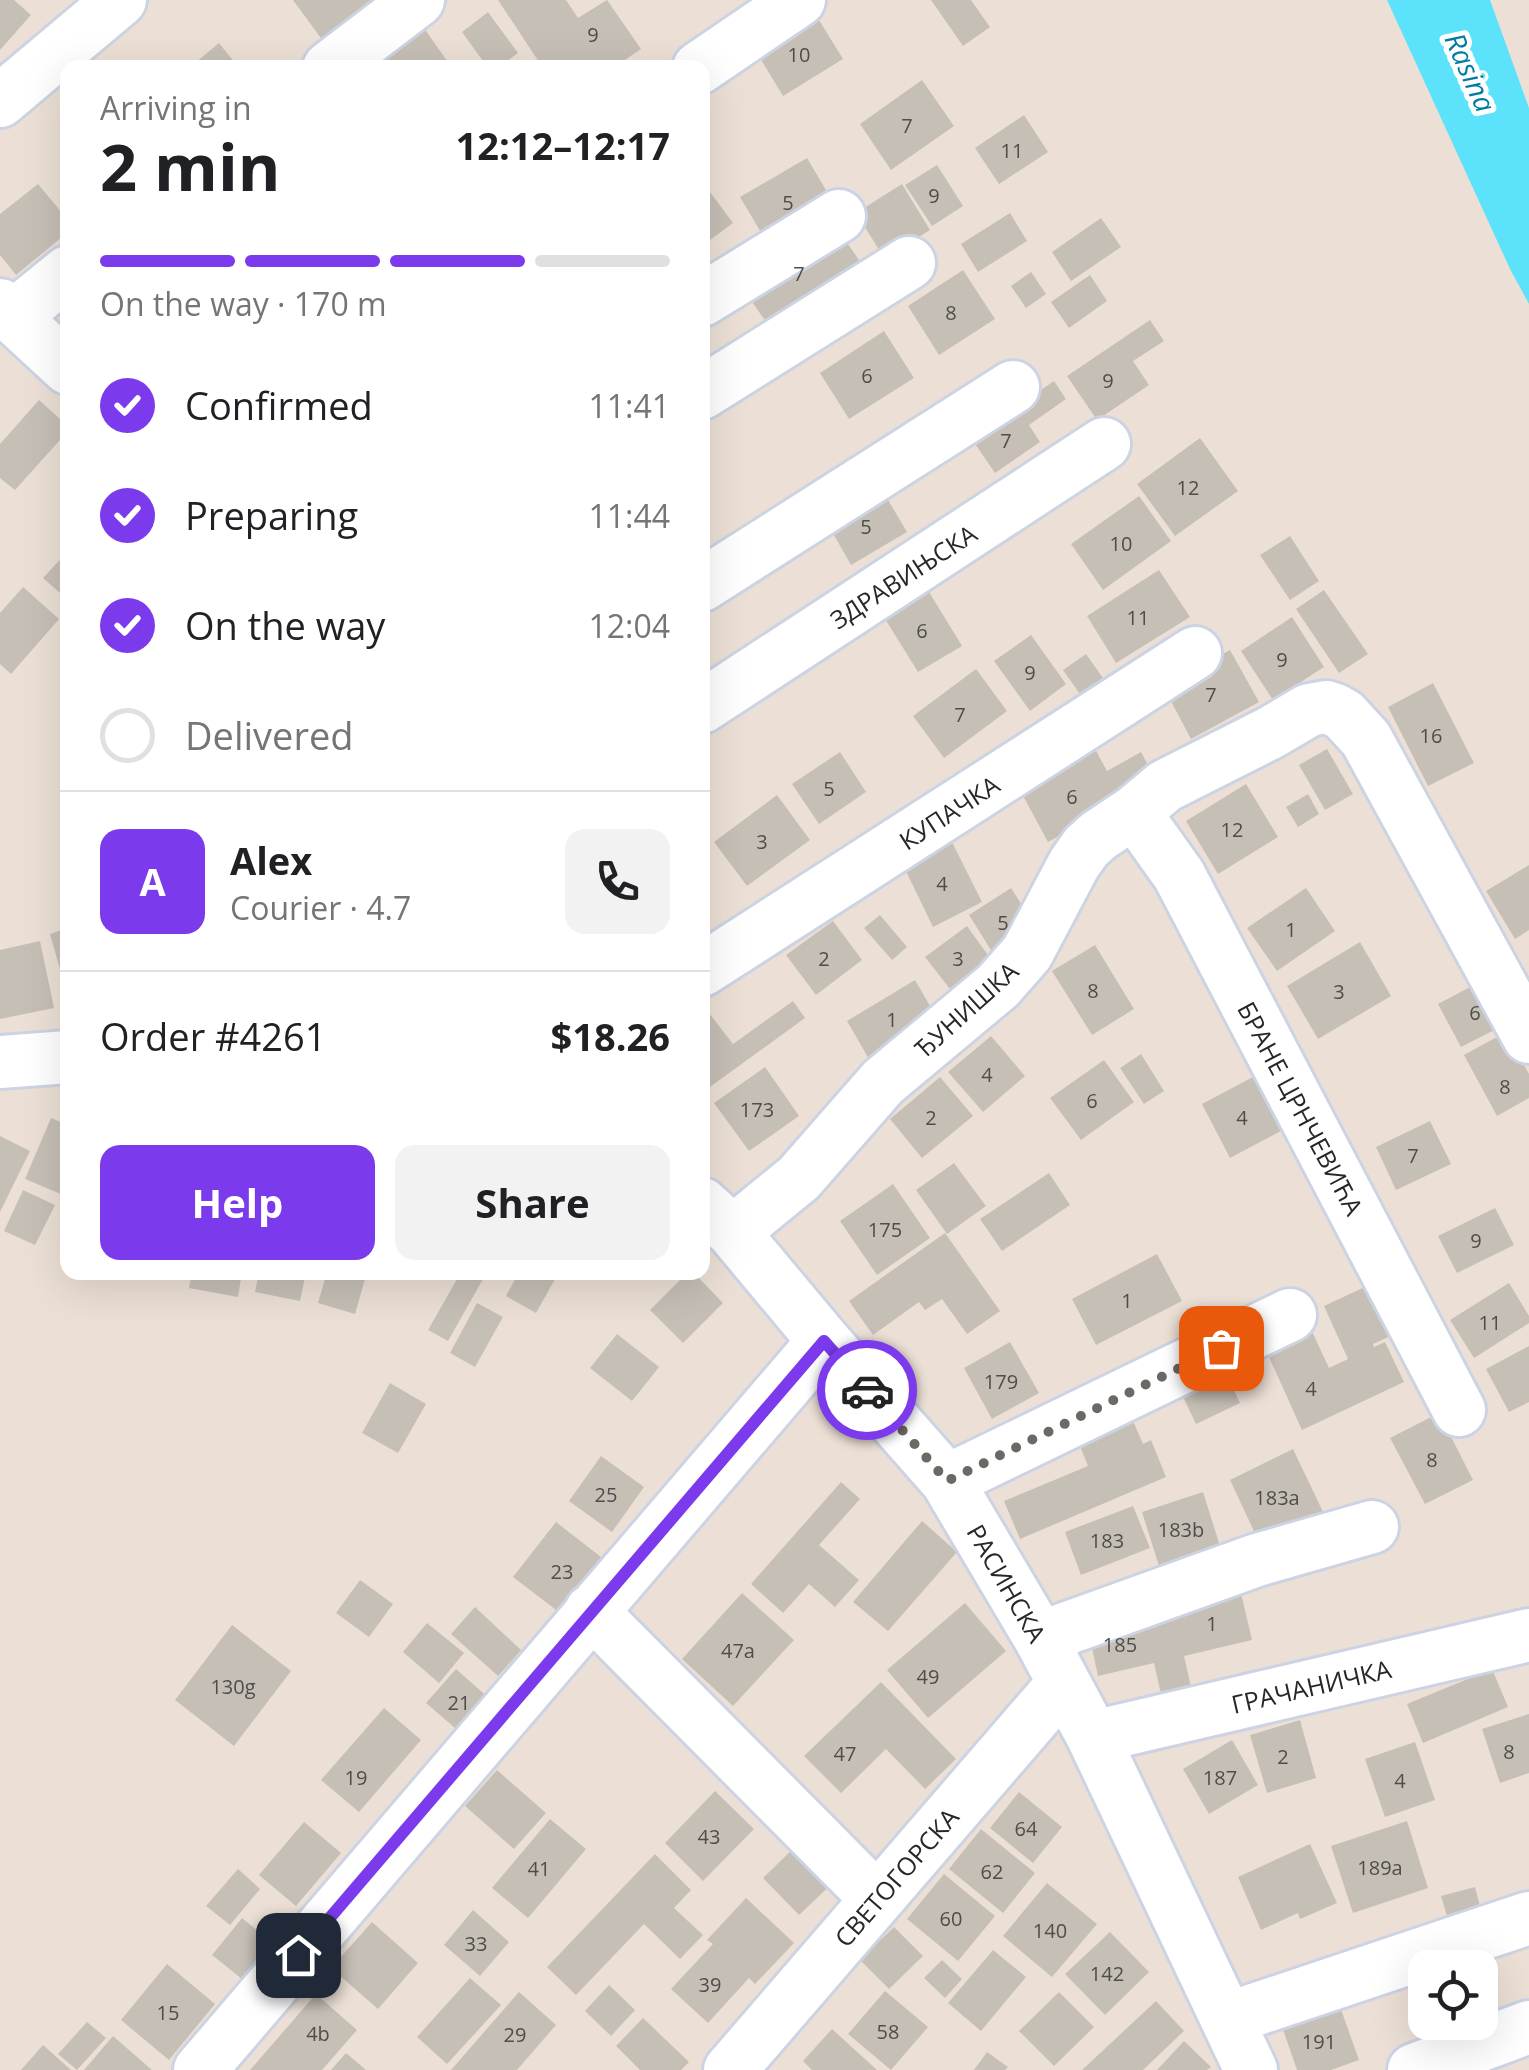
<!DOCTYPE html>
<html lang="en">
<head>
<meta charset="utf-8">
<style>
	:root { --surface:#fff; --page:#f2f2f2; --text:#202124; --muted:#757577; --line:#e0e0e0; --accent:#7c3aed }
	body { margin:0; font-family:"Open Sans",sans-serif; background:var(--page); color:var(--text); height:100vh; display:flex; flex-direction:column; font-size:38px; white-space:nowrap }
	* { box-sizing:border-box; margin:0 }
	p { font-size:32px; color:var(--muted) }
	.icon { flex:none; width:55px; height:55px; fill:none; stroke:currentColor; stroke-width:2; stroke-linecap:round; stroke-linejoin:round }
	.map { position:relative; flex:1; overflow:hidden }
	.sheet { position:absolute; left:60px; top:60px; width:650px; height:1220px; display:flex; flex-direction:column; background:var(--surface); border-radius:20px; box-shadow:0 10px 40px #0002 }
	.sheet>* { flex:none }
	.fabs { position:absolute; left:1408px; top:1950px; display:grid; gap:20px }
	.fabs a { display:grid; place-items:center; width:90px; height:90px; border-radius:20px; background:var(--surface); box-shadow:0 10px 40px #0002; font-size:50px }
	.pin { position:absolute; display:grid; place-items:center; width:85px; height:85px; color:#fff; margin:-42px; border-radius:20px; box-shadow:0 5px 15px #0006 }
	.courier { position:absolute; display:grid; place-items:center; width:100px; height:100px; margin:-50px; border:8px solid #7c3aed; border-radius:50%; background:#fff; color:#222; box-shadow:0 2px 12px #0007 }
	.headline em { font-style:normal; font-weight:700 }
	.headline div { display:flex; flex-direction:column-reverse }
	.headline { display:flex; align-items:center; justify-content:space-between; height:170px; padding:0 40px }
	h1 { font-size:65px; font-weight:700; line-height:75px }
	.bar { display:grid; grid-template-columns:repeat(4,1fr); gap:15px 10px; align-content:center; height:120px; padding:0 40px }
	.bar i { height:12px; border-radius:8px; background:var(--line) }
	.bar .selected { background:var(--accent) }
	.bar p { grid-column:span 4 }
	.line { display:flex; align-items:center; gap:25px; padding:0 40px; border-top:2px solid var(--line) }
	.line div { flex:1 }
	.round { display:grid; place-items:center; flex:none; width:105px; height:105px; border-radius:20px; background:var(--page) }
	ol { padding:0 40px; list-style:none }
	li { display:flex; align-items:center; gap:30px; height:110px }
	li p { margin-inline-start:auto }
	li .icon { padding:10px; border-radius:50%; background:var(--accent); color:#fff; stroke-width:4 }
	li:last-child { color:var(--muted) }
	li i { width:55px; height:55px; border:5px solid var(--line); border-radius:50% }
	.button { display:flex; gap:20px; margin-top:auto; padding:20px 40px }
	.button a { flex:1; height:115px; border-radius:20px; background:var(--accent); color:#fff; font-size:40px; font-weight:700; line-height:115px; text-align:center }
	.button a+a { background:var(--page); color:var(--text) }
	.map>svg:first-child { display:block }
	.water { fill:#5ce2fb }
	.building { fill:#c6bfb6 }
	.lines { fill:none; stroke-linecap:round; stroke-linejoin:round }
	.minor-casing { stroke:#ccd3e3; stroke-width:58 }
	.minor { stroke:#fff; stroke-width:52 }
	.done { stroke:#6c6864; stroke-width:10; stroke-dasharray:0 18 }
	.route { stroke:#7c3aed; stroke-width:12 }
	.labels { text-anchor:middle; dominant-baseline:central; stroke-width:10; stroke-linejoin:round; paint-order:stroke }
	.number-label { font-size:20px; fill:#4f4d4b }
	.street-label { font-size:25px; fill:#272727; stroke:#fff }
	.water-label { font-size:28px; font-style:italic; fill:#007ca2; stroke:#fff }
</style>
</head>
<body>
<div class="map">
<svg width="1529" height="2070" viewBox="0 0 1529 2070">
	<rect width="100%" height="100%" fill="#ece0d6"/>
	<path class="water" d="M1387,0H1490L1529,108V304L1510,269Z"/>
	<path class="building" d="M0,0H14L31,15L0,50Z
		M293,0H397L331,52Z
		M498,0H566L578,18L607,0L641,49L613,68H543Z
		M931,0H971L990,27L963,46Z
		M488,12L518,53L498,68H488L462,32Z
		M814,12L843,59L783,96L754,48Z
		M424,28L452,68H386L380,58Z
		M219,43L239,68H189Z
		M922,80L954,126L891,170L860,124Z
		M1024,115L1048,152L999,184L975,148Z
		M807,158L836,207L769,246L740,197Z
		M937,165L963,206L932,226L905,185Z
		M38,184L68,220V232L16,275L0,255V214Z
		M902,184L930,230L885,259L856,213Z
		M710,192L733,223L702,246V198Z
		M1010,213L1027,241L978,272L961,244Z
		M1101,218L1121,247L1071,281L1052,252Z
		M835,225L861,263L769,326L743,289Z
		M963,270L995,319L939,355L908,306Z
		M1031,272L1046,294L1026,308L1011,286Z
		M1090,275L1107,301L1069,328L1051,302Z
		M1150,320L1164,341L1133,361L1149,385L1097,420L1067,376Z
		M884,331L914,378L849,419L820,373Z
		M1054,381L1066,399L1029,425L1040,442L995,473L971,438Z
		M39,400L68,426V431L15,490L0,478V444Z
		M1200,438L1238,491L1175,536L1137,484Z
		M881,488L907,532L851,565L826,521Z
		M1139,496L1171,541L1103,590L1071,544Z
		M1290,536L1319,581L1290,600L1260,555Z
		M68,551V600L43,578Z
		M1159,570L1190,617L1116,663L1087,616Z
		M23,587L59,619L11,674L0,664V613Z
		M926,587L962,646L918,672L882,614Z
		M1324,590L1368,654L1339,673L1296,609Z
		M1292,617L1324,667L1273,700L1241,651Z
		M1031,635L1066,684L1030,711L994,661Z
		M1230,650L1259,702L1191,739L1163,686Z
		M1086,654L1113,692L1090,708L1063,670Z
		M976,669L1007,711L944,758L913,716Z
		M1433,683L1474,763L1428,786L1388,707Z
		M1327,749L1353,794L1325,810L1299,765Z
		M1096,751L1107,771L1141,752L1157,782L1048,842L1021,792Z
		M840,752L866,792L819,824L792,784Z
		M1246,784L1278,837L1218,874L1186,821Z
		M1308,794L1319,814L1298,827L1286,807Z
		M777,795L810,840L747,886L714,842Z
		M951,840L982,902L933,927L903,865Z
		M1529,865V930L1515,939L1486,891Z
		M1011,888L1037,928L994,955L969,915Z
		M1306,888L1335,931L1277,971L1247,928Z
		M880,915L907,947L892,960L864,928Z
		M833,921L862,960L816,995L786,955Z
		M967,926L990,958L950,989L925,957Z
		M68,928V990H66L50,934Z
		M40,941L54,1008L0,1019V950Z
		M1360,942L1391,996L1318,1039L1287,986Z
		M1095,945L1134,1009L1092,1035L1052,971Z
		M1489,977L1512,1021L1461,1047L1438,1004Z
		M915,980L937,1018L869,1059L847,1021Z
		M793,1001L805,1018L707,1089L702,1083V1004L733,1044Z
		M1506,1032L1529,1074V1098L1497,1116L1464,1055Z
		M991,1036L1025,1076L983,1112L948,1072Z
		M1141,1054L1164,1091L1144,1104L1120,1068Z
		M1104,1060L1134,1102L1081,1140L1050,1098Z
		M765,1067L799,1116L749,1151L714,1103Z
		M940,1077L973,1116L922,1158L890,1119Z
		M1253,1077L1281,1131L1230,1158L1202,1104Z
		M51,1118L68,1125V1197L25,1179Z
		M1430,1121L1451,1164L1396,1190L1376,1147Z
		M0,1136L30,1151L0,1212Z
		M954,1163L986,1206L947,1234L916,1190Z
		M1049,1173L1070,1205L1002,1251L980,1219Z
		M893,1184L930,1238L877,1275L840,1221Z
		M23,1190L55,1205L35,1245L4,1231Z
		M1495,1208L1514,1245L1457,1273L1438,1236Z
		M945,1233L1000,1311L967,1334L942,1299L925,1310L919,1302L873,1335L849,1301Z
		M1157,1254L1182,1301L1096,1345L1072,1299Z
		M192,1272H242L238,1297L189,1288Z
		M259,1272H306L300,1301L255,1292Z
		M327,1272H367L355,1314L318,1303Z
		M461,1272H487L448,1341L428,1330Z
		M519,1272H559L536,1313L506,1296Z
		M688,1272H693L723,1303L683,1343L650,1310Z
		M1382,1279L1406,1329L1373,1344L1374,1347L1385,1342L1404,1382L1302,1430L1264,1346L1309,1325L1329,1368L1348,1359L1324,1306Z
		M1509,1283L1529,1316V1323L1474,1358L1450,1320Z
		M477,1303L503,1317L475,1367L450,1353Z
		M617,1334L659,1367L632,1401L590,1368Z
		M1010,1342L1039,1393L992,1419L964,1368Z
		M1529,1346V1402L1509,1412L1486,1369Z
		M1220,1361L1240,1403L1196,1424L1176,1382Z
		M390,1383L426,1404L398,1453L362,1433Z
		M1127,1407L1143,1444L1151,1440L1166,1477L1020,1539L1004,1501L1088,1466L1073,1429Z
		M1439,1413L1473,1480L1425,1504L1390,1438Z
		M1293,1449L1324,1514L1260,1544L1230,1480Z
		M601,1456L644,1487L612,1532L569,1501Z
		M841,1482L860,1499L819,1545L859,1580L835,1607L809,1584L783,1613L751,1584Z
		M1203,1492L1220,1546L1159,1566L1142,1512Z
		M1133,1506L1150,1548L1081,1575L1065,1532Z
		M922,1521L957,1552L888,1631L853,1602Z
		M556,1522L610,1564L568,1619L513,1577Z
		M360,1580L393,1604L369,1637L336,1613Z
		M1240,1589L1252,1640L1184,1656L1191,1687L1161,1694L1154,1663L1098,1676L1087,1625Z
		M742,1593L794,1640L733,1706L682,1659Z
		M965,1603L1006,1651L928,1718L887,1670Z
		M475,1607L521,1650L498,1676L451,1634Z
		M427,1623L464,1653L439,1683L403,1652Z
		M232,1625L291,1671L234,1746L175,1700Z
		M456,1669L491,1700L462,1734L426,1703Z
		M1492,1669L1508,1707L1423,1743L1407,1704Z
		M881,1682L956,1759L925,1789L886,1749L841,1793L804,1756Z
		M384,1708L421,1740L359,1812L321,1780Z
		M1529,1714V1773L1500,1783L1482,1729Z
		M1300,1720L1316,1778L1267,1793L1250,1735Z
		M1232,1740L1258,1785L1209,1814L1183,1769Z
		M1415,1742L1435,1800L1385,1817L1365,1759Z
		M497,1770L546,1813L514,1849L465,1806Z
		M715,1791L754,1829L703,1881L665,1843Z
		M1019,1792L1062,1827L1033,1863L990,1828Z
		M550,1819L586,1849L528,1918L492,1888Z
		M1407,1821L1428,1888L1353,1913L1331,1846Z
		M304,1822L341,1853L296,1906L259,1875Z
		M981,1829L1035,1873L1003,1913L949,1869Z
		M802,1840L838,1878L799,1915L763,1878Z
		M1310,1844L1337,1903L1300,1919L1298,1913L1261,1930L1238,1877Z
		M655,1854L691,1890L674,1908L703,1935L680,1959L644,1924L576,1995L547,1967Z
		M238,1869L260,1889L230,1925L206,1906Z
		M944,1874L995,1916L958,1961L907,1919Z
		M1047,1883L1097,1924L1052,1977L1003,1936Z
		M1475,1887L1485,1925L1452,1933L1441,1896Z
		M746,1898L794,1943L755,1984L749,1978L708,2023L671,1989L713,1944L707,1940Z
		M473,1910L509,1942L480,1976L444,1945Z
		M242,1918L287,1955L257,1991L212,1955Z
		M372,1922L418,1963L378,2009L331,1968Z
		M894,1927L923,1956L889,1989L860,1960Z
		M1110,1932L1149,1972L1105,2015L1065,1974Z
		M993,1950L1026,1977L981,2031L948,2003Z
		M942,1960L962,1979L945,1998L924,1978Z
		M167,1964L215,2004L169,2060L121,2020Z
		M470,1978L501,2005L447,2064L417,2037Z
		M609,1985L635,2010L611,2036L585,2011Z
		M885,1991L928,2027L891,2070L848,2034Z
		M519,1992L556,2025L517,2070H451Z
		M1059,1992L1094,2027L1054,2066L1019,2031Z
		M316,1994L357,2030L322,2070H250Z
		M1156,2001L1184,2031L1143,2070H1082Z
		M1338,2001L1359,2060L1331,2070H1297L1280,2021Z
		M643,2018L689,2062L681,2070H640L616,2046Z
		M87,2022L106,2038L77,2070L58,2054Z
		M832,2029L877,2070H812L803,2061Z
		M113,2036L152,2070H84Z
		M1184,2041L1211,2067L1207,2070H1157Z
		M43,2045L71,2070H21Z
		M987,2052L1008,2067L1005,2070H974Z
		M346,2053L366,2070H331Z"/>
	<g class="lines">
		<defs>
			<path id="minor" d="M329,68L418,0
				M699,68L799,0
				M0,101L120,0
				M702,300L839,216
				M0,305L68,368
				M14,316L68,272
				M702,393L909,263
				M702,585L1013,387
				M702,707L1104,444
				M1134,812L1179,875L1459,1410
				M702,970L1195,653
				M0,1062L68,1057
				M702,1204L733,1232L824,1341L947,1481L1040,1638L1093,1737L1251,2070
				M733,1232L799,1178L883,1082L998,986L1027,953L1074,864L1086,847L1098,836L1134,812L1165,786L1270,733L1309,710L1326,707L1335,710L1344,715L1366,739L1529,1037
				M947,1481L1290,1315
				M591,1611L877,1899
				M1040,1638L1257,1560L1372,1527
				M1093,1737L1529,1635
				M1227,2019L1529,1918
				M200,2070L824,1341
				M730,2070L1063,1684
				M1414,2070L1529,2027"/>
		</defs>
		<use href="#minor" class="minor-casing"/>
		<use href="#minor" class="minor"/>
	</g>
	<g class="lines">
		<path class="done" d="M867,1390L947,1481L1221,1348"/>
		<path class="route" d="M298,1955L824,1341L867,1390"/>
	</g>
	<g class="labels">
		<g class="number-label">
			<text x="593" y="34">9</text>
			<text x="799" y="54">10</text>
			<text x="907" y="125">7</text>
			<text x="1012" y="150">11</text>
			<text x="934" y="195">9</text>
			<text x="788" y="202">5</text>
			<text x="799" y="273">7</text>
			<text x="951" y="312">8</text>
			<text x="867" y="375">6</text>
			<text x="1108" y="380">9</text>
			<text x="1006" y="440">7</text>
			<text x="1188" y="487">12</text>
			<text x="866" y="526">5</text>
			<text x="1121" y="543">10</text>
			<text x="1138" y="617">11</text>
			<text x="922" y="630">6</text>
			<text x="1282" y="659">9</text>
			<text x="1030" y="672">9</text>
			<text x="1211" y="694">7</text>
			<text x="960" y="714">7</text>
			<text x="1431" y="735">16</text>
			<text x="829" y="788">5</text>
			<text x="1072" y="796">6</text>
			<text x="1232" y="829">12</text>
			<text x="762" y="841">3</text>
			<text x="942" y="883">4</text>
			<text x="1003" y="922">5</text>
			<text x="1291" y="929">1</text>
			<text x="824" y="958">2</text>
			<text x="958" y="958">3</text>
			<text x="1093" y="990">8</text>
			<text x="1339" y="991">3</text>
			<text x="1475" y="1012">6</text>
			<text x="892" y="1019">1</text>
			<text x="987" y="1074">4</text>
			<text x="1505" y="1086">8</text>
			<text x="1092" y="1100">6</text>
			<text x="757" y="1109">173</text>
			<text x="931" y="1117">2</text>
			<text x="1242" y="1117">4</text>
			<text x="1413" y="1155">7</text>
			<text x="885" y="1229">175</text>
			<text x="1476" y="1240">9</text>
			<text x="1127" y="1300">1</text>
			<text x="1490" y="1322">11</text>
			<text x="1001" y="1381">179</text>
			<text x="1311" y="1388">4</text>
			<text x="1432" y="1459">8</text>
			<text x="606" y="1494">25</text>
			<text x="1277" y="1497">183a</text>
			<text x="1181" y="1529">183b</text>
			<text x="1107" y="1540">183</text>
			<text x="562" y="1571">23</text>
			<text x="1212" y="1623">1</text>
			<text x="1120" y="1644">185</text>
			<text x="738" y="1650">47a</text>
			<text x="928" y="1676">49</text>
			<text x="233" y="1686">130g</text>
			<text x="459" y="1702">21</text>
			<text x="1509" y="1751">8</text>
			<text x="845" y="1753">47</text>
			<text x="1283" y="1756">2</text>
			<text x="356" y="1777">19</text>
			<text x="1220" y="1777">187</text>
			<text x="1400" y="1780">4</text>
			<text x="1026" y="1828">64</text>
			<text x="709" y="1836">43</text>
			<text x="1380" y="1867">189a</text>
			<text x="539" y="1868">41</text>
			<text x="992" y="1871">62</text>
			<text x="951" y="1918">60</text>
			<text x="1050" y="1930">140</text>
			<text x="476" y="1943">33</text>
			<text x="1107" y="1973">142</text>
			<text x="710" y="1984">39</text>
			<text x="168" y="2012">15</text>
			<text x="888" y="2031">58</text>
			<text x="318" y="2033">4b</text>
			<text x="515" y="2034">29</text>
			<text x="1319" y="2041">191</text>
		</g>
		<g class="street-label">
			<text transform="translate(903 576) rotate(-33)">ЗДРАВИЊСКА</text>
			<text transform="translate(949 812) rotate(-33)">КУПАЧКА</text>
			<text transform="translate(966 1009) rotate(-42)">ЂУНИШКА</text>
			<text transform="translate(1301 1108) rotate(62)">БРАНЕ ЦРНЧЕВИЋА</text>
			<text transform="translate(1007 1583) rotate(60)">РАСИНСКА</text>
			<text transform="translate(1311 1686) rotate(-13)">ГРАЧАНИЧКА</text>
			<text transform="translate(896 1877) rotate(-49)">СВЕТОГОРСКА</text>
		</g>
		<g class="water-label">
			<text transform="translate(1471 72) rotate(66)">Rasina</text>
		</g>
	</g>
</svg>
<div class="fabs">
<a><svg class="icon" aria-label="locate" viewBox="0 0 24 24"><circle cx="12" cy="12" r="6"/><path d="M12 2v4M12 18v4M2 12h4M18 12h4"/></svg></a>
</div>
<div class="pin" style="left:1221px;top:1348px;background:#ea580c"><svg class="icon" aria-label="bag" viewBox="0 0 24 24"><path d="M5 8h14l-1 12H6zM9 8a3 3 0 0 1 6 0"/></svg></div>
<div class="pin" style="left:298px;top:1955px;background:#1f2937"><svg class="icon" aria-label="home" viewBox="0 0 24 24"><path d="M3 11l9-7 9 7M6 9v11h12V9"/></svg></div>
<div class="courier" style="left:867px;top:1390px"><svg class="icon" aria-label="car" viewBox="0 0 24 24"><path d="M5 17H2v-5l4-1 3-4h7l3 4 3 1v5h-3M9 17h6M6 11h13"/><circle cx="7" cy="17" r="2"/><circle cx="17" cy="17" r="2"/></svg></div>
<section class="sheet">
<div class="headline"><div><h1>2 min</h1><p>Arriving in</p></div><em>12:12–12:17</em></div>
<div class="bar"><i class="selected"></i><i class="selected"></i><i class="selected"></i><i></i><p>On the way · 170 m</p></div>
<ol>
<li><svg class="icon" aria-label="check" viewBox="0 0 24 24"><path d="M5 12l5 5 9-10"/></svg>Confirmed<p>11:41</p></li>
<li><svg class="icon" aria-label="check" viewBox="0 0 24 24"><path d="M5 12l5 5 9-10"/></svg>Preparing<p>11:44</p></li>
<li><svg class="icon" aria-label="check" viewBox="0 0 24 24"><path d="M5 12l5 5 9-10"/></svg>On the way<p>12:04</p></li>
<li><i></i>Delivered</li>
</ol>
<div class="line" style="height:180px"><b class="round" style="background:var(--accent);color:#fff">A</b><div><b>Alex</b><p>Courier · 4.7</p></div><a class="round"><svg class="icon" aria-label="phone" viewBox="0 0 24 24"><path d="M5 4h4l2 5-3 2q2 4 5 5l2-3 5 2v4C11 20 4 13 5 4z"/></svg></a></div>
<div class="line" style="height:130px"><div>Order #4261</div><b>$18.26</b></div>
<div class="button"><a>Help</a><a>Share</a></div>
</section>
</div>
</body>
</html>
